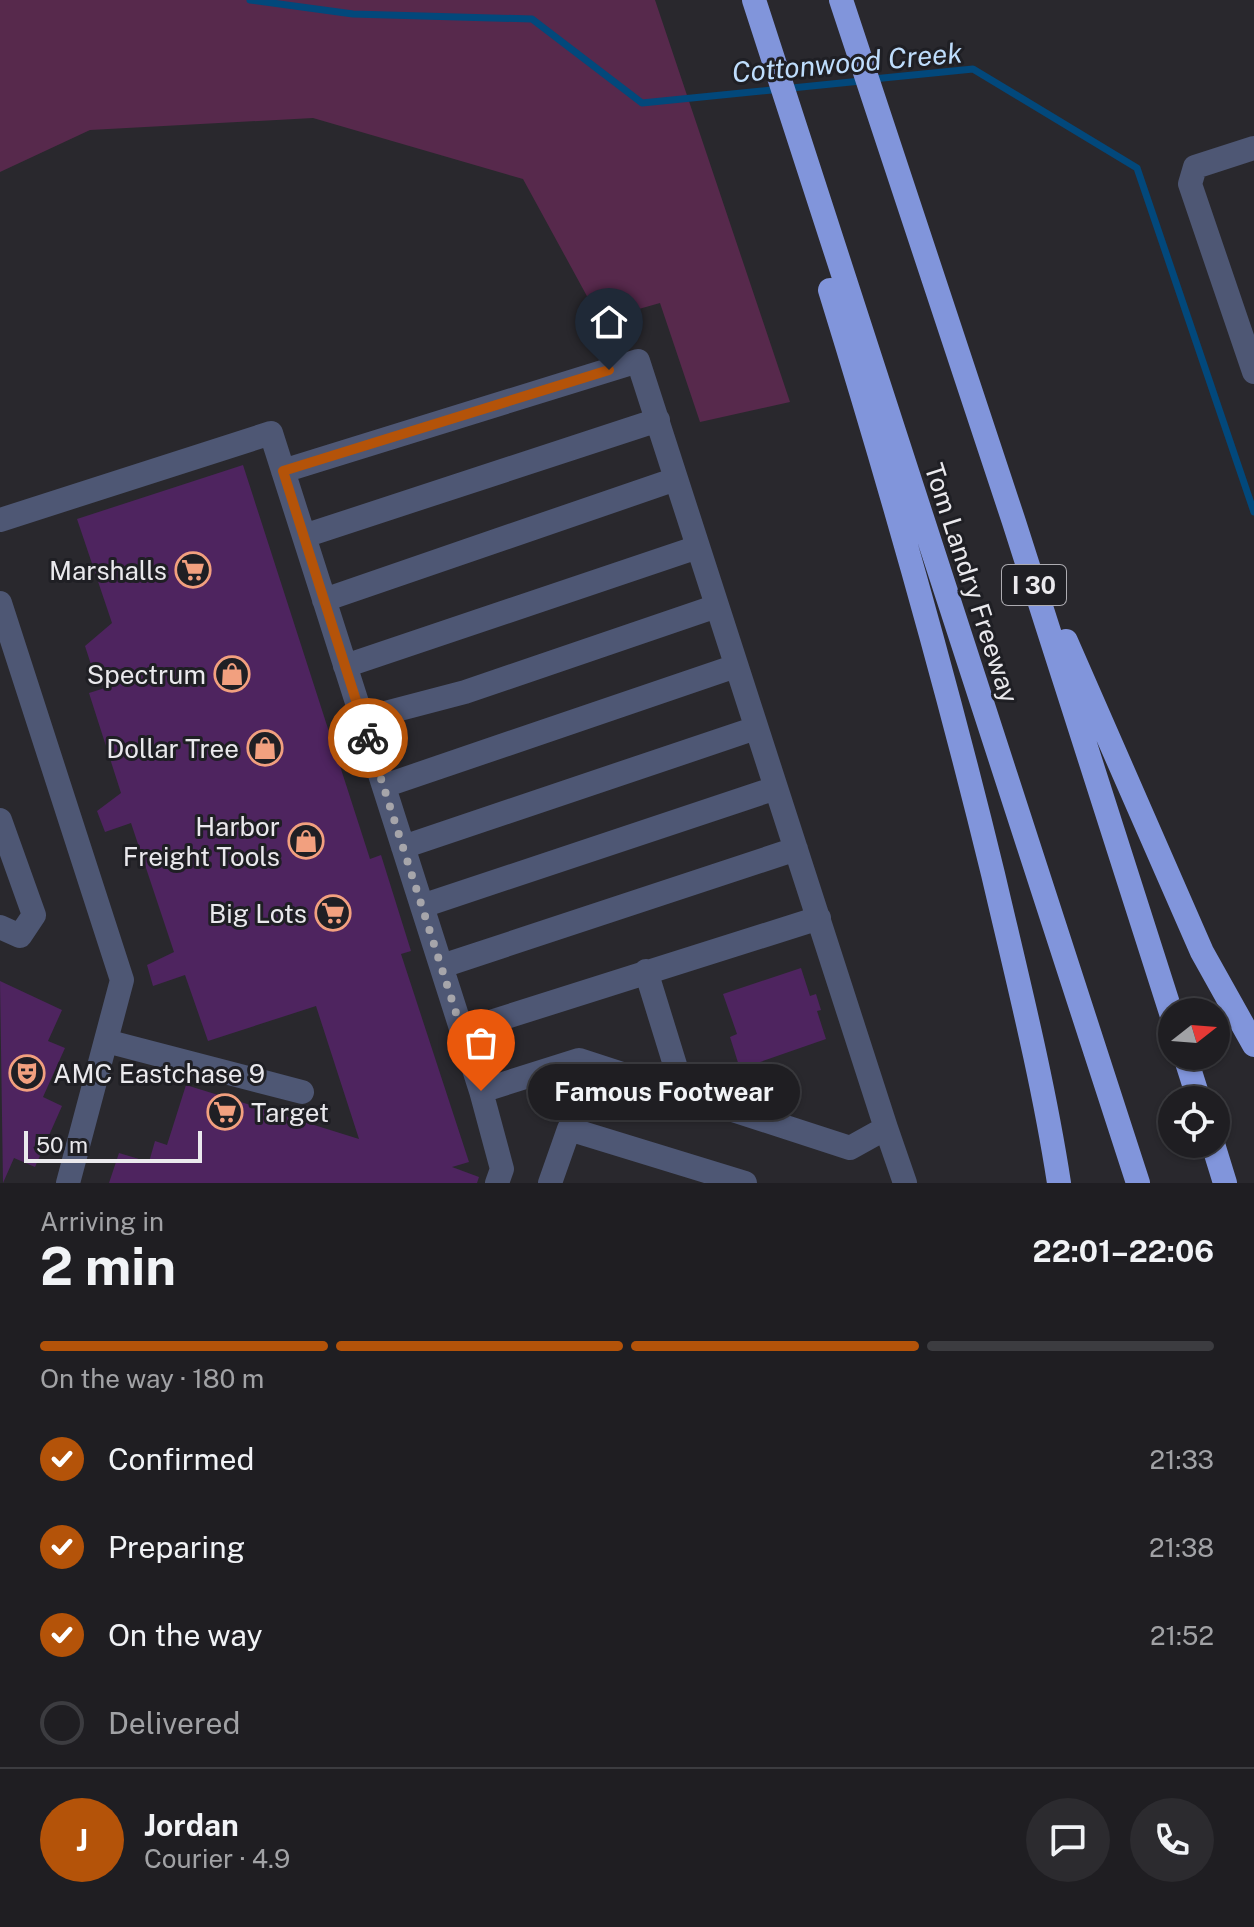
<!DOCTYPE html>
<html lang="en">
<head>
<meta charset="utf-8">
<style>
	:root { --surface:#1f1e22; --page:#2c2b2f; --text:#f1f3f6; --muted:#a1a2a5; --line:#3c3c40; --accent:#b45309 }
	body { margin:0; font-family:"Public Sans",sans-serif; background:var(--page); color:var(--text); height:100vh; display:flex; flex-direction:column; font-size:30px; white-space:nowrap }
	* { box-sizing:border-box; margin:0 }
	p { font-size:26px; color:var(--muted) }
	.icon { flex:none; width:44px; height:44px; fill:none; stroke:currentColor; stroke-width:2; stroke-linecap:round; stroke-linejoin:round }
	.map { position:relative; height:1183px; overflow:hidden }
	.side { display:flex; flex-direction:column; background:var(--surface); flex:1 }
	.side>* { flex:none }
	.needle { width:52px; rotate:73deg }
	.tools { position:absolute; left:1158px; top:998px; display:grid; gap:16px }
	.tools a { display:grid; place-items:center; width:72px; height:72px; border-radius:50%; background:var(--surface); box-shadow:0 2px 6px #0004,0 0 0 2px var(--line); font-size:40px }
	.scale { position:absolute; left:24px; bottom:20px; width:178px; box-sizing:border-box; padding-left:8px; border:4px solid #eae9ed; border-top:0; font-size:22px; line-height:28px; white-space:nowrap; color:#eae9ed; -webkit-text-stroke:6px #1f1f24; paint-order:stroke }
	.pin { position:absolute; display:grid; place-items:center; width:68px; height:68px; color:#fff; margin:-82px -34px; border-radius:50% 50% 50% 0; rotate:-45deg; box-shadow:0 0 8px #0007 }
	.pin .icon { rotate:45deg }
	.courier { position:absolute; display:grid; place-items:center; width:80px; height:80px; margin:-40px; border:6px solid #b45309; border-radius:50%; background:#fff; color:#222; box-shadow:0 2px 10px #0007 }
	.bubble { position:absolute; height:56px; border-radius:28px; background:var(--surface); box-shadow:0 2px 6px #0004,0 0 0 2px var(--line); font-size:26px; font-weight:700; line-height:56px; text-align:center }
	.head em { font-style:normal; font-weight:700 }
	.head div { display:flex; flex-direction:column-reverse }
	.head { display:flex; align-items:center; justify-content:space-between; height:136px; padding:0 40px }
	h1 { font-size:52px; font-weight:700; line-height:60px }
	.bar { display:grid; grid-template-columns:repeat(4,1fr); gap:12px 8px; align-content:center; height:96px; padding:0 40px }
	.bar i { height:10px; border-radius:6px; background:var(--line) }
	.bar .active { background:var(--accent) }
	.bar p { grid-column:span 4 }
	.line { display:flex; align-items:center; gap:20px; padding:0 40px; border-top:2px solid var(--line) }
	.line div { flex:1 }
	.round { display:grid; place-items:center; flex:none; width:84px; height:84px; border-radius:42px; background:var(--page) }
	ol { padding:0 40px; list-style:none }
	li { display:flex; align-items:center; gap:24px; height:88px }
	li p { margin-inline-start:auto }
	li .icon { padding:8px; border-radius:50%; background:var(--accent); color:#fff; stroke-width:4 }
	li:last-child { color:var(--muted) }
	li i { width:44px; height:44px; border:4px solid var(--line); border-radius:50% }
	.map>svg:first-child { display:block }
	.green { fill:#57294c }
	.lines { fill:none; stroke-linecap:round; stroke-linejoin:round }
	.stream { stroke:#02487b; stroke-width:7 }
	.building { fill:#4e245f }
	.minor { stroke:#4e5774; stroke-width:24 }
	.highway { stroke:#8195db; stroke-width:24 }
	.done { stroke:#a6a5aa; stroke-width:8; stroke-dasharray:0 14.4 }
	.route { stroke:#b45309; stroke-width:10 }
	.labels { text-anchor:middle; dominant-baseline:central; stroke-width:6; stroke-linejoin:round; paint-order:stroke }
	.shield { fill:#1f1f24; stroke:#adacb1; stroke-width:2 }
	.shield-label { font-size:24px; font-weight:bold; fill:#eae9ed }
	.poi-label { font-size:26px; fill:#eae9ed; stroke:#1f1f24; text-anchor:end }
	.street-label { font-size:26px; fill:#eae9ed; stroke:#1f1f24 }
	.water-label { font-size:28px; font-style:italic; fill:#beddfc; stroke:#1f1f24 }
</style>
</head>
<body>
<div class="map">
<svg width="1254" height="1183" viewBox="0 0 1254 1183">
	<rect width="100%" height="100%" fill="#29282d"/>
	<path class="green" d="M0,0H655L790,402L700,422L660,303L600,320L523,179L313,118L90,130L0,172Z"/>
	<g class="lines">
		<path class="stream" d="M250,0L353,14L532,19L642,103L861,81
			M873,79L973,69L1137,168L1254,512"/>
	</g>
	<path class="building" d="M243,465L370,859L381,855L411,951L401,954L469,1162L452,1167L479,1177L477,1183H109L119,1153L149,1162L155,1141L167,1145L186,1085L359,1139L316,1006L208,1041L185,975L153,986L147,965L174,952L131,823L105,832L97,811L121,793L89,693L130,680L126,667L95,677L85,646L112,623L77,519Z
		M801,968L810,996L816,994L821,1010L817,1011L826,1039L740,1069L730,1037L737,1034L723,994Z
		M0,981L62,1010L48,1041L65,1048L43,1097L62,1106L35,1167L14,1158L3,1183Z"/>
	<g class="lines">
		<path class="minor" d="M1254,148L1195,167L1190,184L1254,372
			M283,471L638,361L886,1128
			M0,520L271,433L481,1091L579,1060L850,1148L886,1128L905,1183
			M304,536L658,420
			M324,600L676,479
			M0,603L122,980L68,1183
			M345,666L698,547
			M362,719L465,692L717,606
			M384,786L736,666
			M0,820L34,915L20,936L0,927
			M403,847L756,728
			M422,906L776,788
			M442,966L796,849
			M646,971L684,1094
			M462,1031L819,918
			M106,1041L302,1092
			M481,1091L502,1169L497,1183
			M550,1183L569,1129L745,1183"/>
		<path class="highway" d="M754,0L1138,1183
			M841,0L1014,522L1172,1016
			M830,290C890,484 945,677 993,874C1017,977 1043,1079 1059,1183
			M1066,641L1202,952L1254,1045
			M1185,1056L1199,1100
			M1213,1144L1225,1183"/>
	</g>
	<g class="lines">
		<path class="done" d="M368,738L481,1091"/>
		<path class="route" d="M368,738L283,471L609,370"/>
	</g>
	<defs>
		<symbol id="supermarket-ring" viewBox="-11 -11 22 22"><circle r="9.5" fill="#1f1f24" stroke="#f2a07f" stroke-width="1.5"/><path d="M-6-5.5h2.5l.6 2H6L4.5 2H-2.5L-4.4-4H-6ZM-1.5 3.2a1.3 1.3 0 1 0 .1 0ZM3 3.2a1.3 1.3 0 1 0 .1 0Z" fill="#f2a07f"/></symbol>
		<symbol id="shop-ring" viewBox="-11 -11 22 22"><circle r="9.5" fill="#1f1f24" stroke="#f2a07f" stroke-width="1.5"/><path d="M-5-2.5h2.3a2.7 3.5 0 0 1 5.4 0H5L5.5 6h-11ZM-1.5-2.5h3a1.5 2.3 0 0 0-3 0Z" fill="#f2a07f"/></symbol>
		<symbol id="theatre-ring" viewBox="-11 -11 22 22"><circle r="9.5" fill="#1f1f24" stroke="#f2a07f" stroke-width="1.5"/><path d="M-5-5.5Q0-4 5-5.5V0Q5 5 0 6Q-5 5-5 0ZM-3.3-2.5H-1v1.5H-3.3ZM1-2.5H3.3v1.5H1ZM-2.8 1Q0 5.5 2.8 1Z" fill="#f2a07f"/></symbol>
	</defs>
	<g fill-rule="evenodd">
		<use href="#supermarket-ring" x="173" y="550" width="40" height="40"/>
		<use href="#shop-ring" x="212" y="654" width="40" height="40"/>
		<use href="#shop-ring" x="245" y="728" width="40" height="40"/>
		<use href="#shop-ring" x="286" y="821" width="40" height="40"/>
		<use href="#supermarket-ring" x="313" y="893" width="40" height="40"/>
		<use href="#theatre-ring" x="7" y="1053" width="40" height="40"/>
		<use href="#supermarket-ring" x="205" y="1092" width="40" height="40"/>
	</g>
	<g class="labels">
		<rect class="shield" x="1002" y="565" width="64" height="40" rx="6"/>
		<g class="shield-label">
			<text x="1034" y="585">I 30</text>
		</g>
		<g class="poi-label">
			<text x="167" y="570">Marshalls</text>
			<text x="206" y="674">Spectrum</text>
			<text x="239" y="748">Dollar Tree</text>
			<text x="280" y="826">Harbor<tspan x="280" dy="30">Freight Tools</tspan></text>
			<text x="307" y="913">Big Lots</text>
			<text x="53" y="1073" text-anchor="start">AMC Eastchase 9</text>
			<text x="251" y="1112" text-anchor="start">Target</text>
		</g>
		<g class="street-label">
			<text transform="translate(972 583) rotate(72)">Tom Landry Freeway</text>
		</g>
		<g class="water-label">
			<text transform="translate(847 62) rotate(-5)">Cottonwood Creek</text>
		</g>
	</g>
</svg>
<div class="tools">
<a><svg class="needle" viewBox="-14 -14 28 28"><path d="M0-13l5 13h-10z" fill="#e53935"/><path d="M0 13l5-13h-10z" fill="#a1a2a5"/></svg></a>
<a><svg class="icon" aria-label="locate" viewBox="0 0 24 24"><circle cx="12" cy="12" r="6"/><path d="M12 2v4M12 18v4M2 12h4M18 12h4"/></svg></a>
</div>
<div class="scale">50 m</div>
<div class="pin" style="left:481px;top:1091px;background:#ea580c"><svg class="icon" aria-label="bag" viewBox="0 0 24 24"><path d="M5 8h14l-1 12H6zM9 8a3 3 0 0 1 6 0"/></svg></div>
<div class="pin" style="left:609px;top:370px;background:#1f2937"><svg class="icon" aria-label="home" viewBox="0 0 24 24"><path d="M3 11l9-7 9 7M6 9v11h12V9"/></svg></div>
<div class="courier" style="left:368px;top:738px"><svg class="icon" aria-label="bike" viewBox="0 0 24 24"><circle cx="6" cy="16" r="4"/><circle cx="18" cy="16" r="4"/><path d="M6 16l4-8h5l3 8M10 8l3 8H6M13 5h3"/></svg></div>
<div class="bubble" style="left:528px;top:1064px;width:272px">Famous Footwear</div>
</div>
<section class="side">
<div class="head"><div><h1>2 min</h1><p>Arriving in</p></div><em>22:01–22:06</em></div>
<div class="bar"><i class="active"></i><i class="active"></i><i class="active"></i><i></i><p>On the way · 180 m</p></div>
<ol>
<li><svg class="icon" aria-label="check" viewBox="0 0 24 24"><path d="M5 12l5 5 9-10"/></svg>Confirmed<p>21:33</p></li>
<li><svg class="icon" aria-label="check" viewBox="0 0 24 24"><path d="M5 12l5 5 9-10"/></svg>Preparing<p>21:38</p></li>
<li><svg class="icon" aria-label="check" viewBox="0 0 24 24"><path d="M5 12l5 5 9-10"/></svg>On the way<p>21:52</p></li>
<li><i></i>Delivered</li>
</ol>
<div class="line" style="height:144px"><b class="round" style="background:var(--accent);color:#fff">J</b><div><b>Jordan</b><p>Courier · 4.9</p></div><a class="round"><svg class="icon" aria-label="chat" viewBox="0 0 24 24"><path d="M4 5h16v11H9l-5 4z"/></svg></a><a class="round"><svg class="icon" aria-label="phone" viewBox="0 0 24 24"><path d="M5 4h4l2 5-3 2q2 4 5 5l2-3 5 2v4C11 20 4 13 5 4z"/></svg></a></div>
</section>
</body>
</html>
